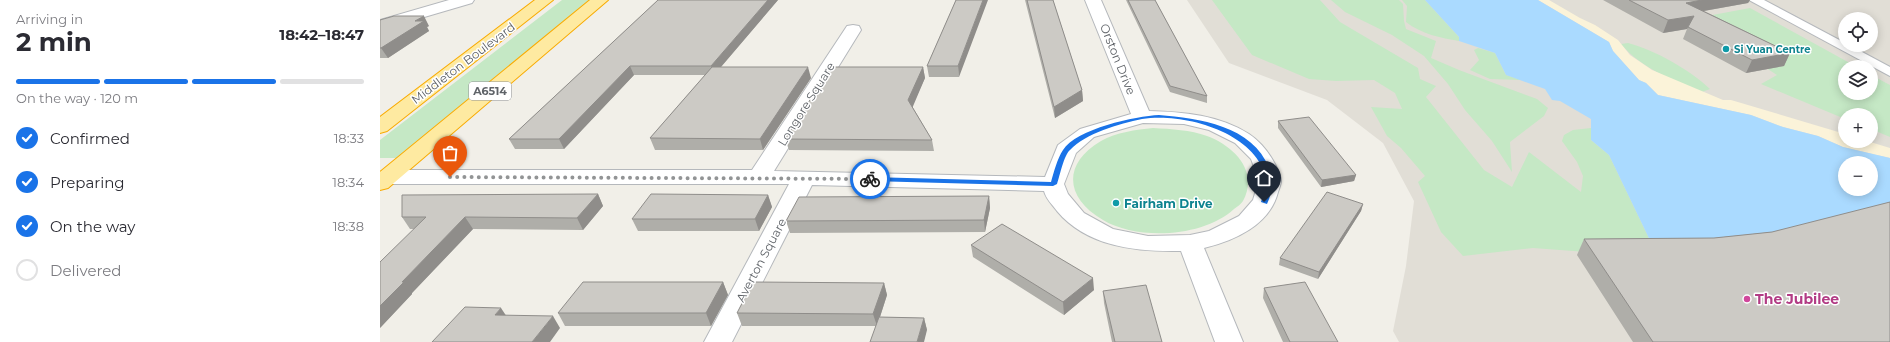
<!DOCTYPE html>
<html lang="en">
<head>
<meta charset="utf-8">
<style>
	:root { --surface:#fff; --page:#f2f2f3; --text:#2b2b33; --muted:#7c7c81; --line:#e1e1e2; --accent:#1a73e8 }
	body { margin:0; font-family:Montserrat,sans-serif; background:var(--page); color:var(--text); height:100vh; display:flex; flex-direction:column; font-size:15px; white-space:nowrap }
	* { box-sizing:border-box; margin:0 }
	p { font-size:13px; color:var(--muted) }
	.icon { flex:none; width:22px; height:22px; fill:none; stroke:currentColor; stroke-width:2; stroke-linecap:round; stroke-linejoin:round }
	.map { position:relative; flex:1; overflow:hidden }
	.panel { display:flex; flex-direction:column; background:var(--surface); width:380px }
	.panel>* { flex:none }
	.tools { position:absolute; left:1458px; top:12px; display:grid; gap:8px }
	.tools a { display:grid; place-items:center; width:40px; height:40px; border-radius:50%; background:var(--surface); box-shadow:0 2px 10px #0003; font-size:20px }
	.pin { position:absolute; display:grid; place-items:center; width:34px; height:34px; color:#fff; margin:-41px -17px; border-radius:50% 50% 50% 0; rotate:-45deg; box-shadow:0 0 4px #0007 }
	.pin .icon { rotate:45deg }
	.courier { position:absolute; display:grid; place-items:center; width:40px; height:40px; margin:-20px; border:3px solid #1a73e8; border-radius:50%; background:#fff; color:#222; box-shadow:0 1px 5px #0007 }
	.head em { font-style:normal; font-weight:700 }
	.head div { display:flex; flex-direction:column-reverse }
	.head { display:flex; align-items:center; justify-content:space-between; height:68px; padding:0 16px }
	h1 { font-size:26px; font-weight:700; line-height:30px }
	.bar { display:grid; grid-template-columns:repeat(4,1fr); gap:6px 4px; align-content:center; height:48px; padding:0 16px }
	.bar i { height:5px; border-radius:3px; background:var(--line) }
	.bar .selected { background:var(--accent) }
	.bar p { grid-column:span 4 }
	ol { padding:0 16px; list-style:none }
	li { display:flex; align-items:center; gap:12px; height:44px }
	li p { margin-inline-start:auto }
	li .icon { padding:4px; border-radius:50%; background:var(--accent); color:#fff; stroke-width:4 }
	li:last-child { color:var(--muted) }
	li i { width:22px; height:22px; border:2px solid var(--line); border-radius:50% }
	main { display:flex; flex:1; min-height:0 }
	.map>svg:first-child { display:block }
	.education { fill:#e1ded6; fill-rule:evenodd }
	.green { fill:#c5e8c5 }
	.sand { fill:#fbf3d9 }
	.water { fill:#aadaff; fill-rule:evenodd }
	.lines { fill:none; stroke-linecap:round; stroke-linejoin:round }
	.service-casing { stroke:#b5b8bc; stroke-width:2 }
	.minor-casing { stroke:#b5b8bc; stroke-width:2 }
	.trunk-casing { stroke:#f9ab00; stroke-width:2 }
	.service { fill:#fff; fill-rule:evenodd }
	.minor { fill:#fff; fill-rule:evenodd }
	.trunk { fill:#feeaa1; fill-rule:evenodd }
	.wall { fill:#afaea9 }
	.shaded-wall { fill:#8f8d8a }
	.building { fill:#cccac5; stroke:#8f8d8a }
	.route { fill:#1a73e8 }
	.done { stroke:#929495; stroke-width:4; stroke-dasharray:0 7.2 }
	.culture-dot { fill:#0f9aa8; stroke:#fff; stroke-width:1.5 }
	.hotel-dot { fill:#d1479c; stroke:#fff; stroke-width:1.5 }
	.labels { text-anchor:middle; dominant-baseline:central; stroke-width:3; stroke-linejoin:round; paint-order:stroke }
	.far-culture-label { font-size:10px; font-weight:bold; fill:#0d838f; stroke:#fff; text-anchor:start }
	.shield { fill:#fff; stroke:#8f9295; stroke-width:1 }
	.shield-label { font-size:11px; font-weight:bold; fill:#5f6368 }
	.street-label { font-size:12px; fill:#5f6368; stroke:#fff }
	.culture-label { font-size:12px; font-weight:bold; fill:#0d838f; stroke:#fff; text-anchor:start }
	.near-hotel-label { font-size:14px; font-weight:bold; fill:#b23c85; stroke:#fff; text-anchor:start }
</style>
</head>
<body>
<main>
<section class="panel">
<div class="head"><div><h1>2 min</h1><p>Arriving in</p></div><em>18:42–18:47</em></div>
<div class="bar"><i class="selected"></i><i class="selected"></i><i class="selected"></i><i></i><p>On the way · 120 m</p></div>
<ol>
<li><svg class="icon" aria-label="check" viewBox="0 0 24 24"><path d="M5 12l5 5 9-10"/></svg>Confirmed<p>18:33</p></li>
<li><svg class="icon" aria-label="check" viewBox="0 0 24 24"><path d="M5 12l5 5 9-10"/></svg>Preparing<p>18:34</p></li>
<li><svg class="icon" aria-label="check" viewBox="0 0 24 24"><path d="M5 12l5 5 9-10"/></svg>On the way<p>18:38</p></li>
<li><i></i>Delivered</li>
</ol>
</section>
<div class="map">
<svg width="1510" height="342" viewBox="0 0 1510 342">
	<rect width="100%" height="100%" fill="#f1efe8"/>
	<path class="education" d="M807,0H1510V342H1019L1013,331L1026,266L1034,201L1003,143L947,100L849,63ZM1465,19H1491V45H1465ZM1465,67H1491V93H1465ZM1465,115H1491V141H1465ZM1465,163H1491V189H1465Z"/>
	<path class="green" d="M182,0H209L16,158H0V140Z
		M832,0H940L960,22L1038,68L1040,79L1056,86L1046,97L1104,170L1132,187L1149,152L1201,192L1203,176L1197,162L1182,141L1184,135L1193,130L1211,128V140L1229,155L1277,255H1247L1153,248L1083,256L1061,232L1038,182L1045,176L1021,148L1007,136L991,107L1022,109L1015,93L994,80L956,81L929,79L872,55Z
		M951,0H1019L1023,4L1024,21L1026,29L1056,41L1051,58L1079,70L1157,99L1168,108L1164,116L1130,142L1132,172L1112,141L1085,110L1068,84L1044,56L1012,35L965,12Z
		M1022,0H1045L1079,37V41C1061,38 1041,34 1026,22L1027,6Z
		M1370,8L1477,67H1465V93H1491V75L1510,85V137L1491,129V115H1465V119L1381,84L1397,75L1311,19Z
		M1248,43C1275,50 1310,70 1330,89L1322,92C1293,80 1262,69 1241,44Z
		M1098,48L1115,53L1126,75L1141,80L1110,79L1090,70L1099,60L1094,50Z
		M773,128C792,129 810,130 827,136C854,146 879,171 863,201C861,204 857,207 854,209C824,237 758,241 723,220C685,198 682,164 721,141C736,132 756,130 773,128Z"/>
	<path class="sand" d="M1158,0H1169L1200,18L1215,25L1238,40L1250,55L1272,70L1343,100H1351L1465,134V141H1487L1510,148V158L1463,147L1438,136L1403,127L1371,115L1278,95L1266,83L1259,80L1233,51L1229,42Z"/>
	<path class="water" d="M1045,0H1158L1229,42L1233,51L1259,80L1266,83L1278,95L1371,115L1403,127L1438,136L1463,147L1510,158V215L1277,255L1229,155L1211,140V119L1180,101L1172,100L1165,89L1126,75L1115,53L1079,41V37ZM1465,163H1491V189H1465Z"/>
	<g class="lines">
		<defs>
			<path id="service" d="M1369,0H1384L1465,43V45H1469L1510,67V76Z"/>
			<path id="minor" d="M69,0H94L92,3L0,30V20Z
				M705,0H721L769,111C804,112 839,115 869,134C881,142 890,154 896,166C897,170 901,176 901,181C901,184 899,189 898,192C890,225 854,241 824,248L863,342H835L801,251C757,252 707,247 677,211C672,204 666,199 664,191L432,185L352,342H324L409,184H7L0,182V172L7,170H372L467,26L473,25L479,26L481,30L394,171L665,177L678,145L700,129L751,114ZM763,123L804,124L829,130L855,143L871,159L879,180L873,200L859,216L829,231L810,235L768,236L733,229L704,213L688,194L684,184L696,153L714,137Z"/>
			<path id="trunk" d="M155,0H173L7,131L0,133V117Z
				M210,0H228L8,188L0,190V172Z"/>
		</defs>
		<use href="#service" class="service-casing"/>
		<use href="#minor" class="minor-casing"/>
		<use href="#trunk" class="trunk-casing"/>
		<use href="#service" class="service"/>
		<use href="#minor" class="minor"/>
		<use href="#trunk" class="trunk"/>
	</g>
	<path class="wall" d="M278,0H398L341,67L431,78L383,150H275L270,138L325,75H254L184,149H135L129,139Z
		M576,0L579,77H549L547,66Z
		M645,0H673L702,90L703,101L675,118Z
		M746,0H775L827,96V103L790,92Z
		M1223,0H1370L1368,3L1324,11L1410,53L1404,66L1366,73L1303,39L1307,29L1283,33Z
		M0,20L49,26L47,27L49,31L8,58H0Z
		M543,67L545,78L532,106L552,140L554,151L409,150L405,139Z
		M898,121L976,175L974,181L941,187L898,128Z
		M218,194L223,206L203,230L93,229L32,293V294L0,328L34,229H30L22,217Z
		M388,195L392,207L379,231H258L252,219Z
		M609,196L610,208L605,232L410,233L406,221Z
		M983,204L981,211L938,279L899,265L900,258Z
		M1392,232L1510,342H1253L1197,255L1204,239L1334,238Z
		M591,245L714,290L684,315L593,257Z
		M343,282L348,295L331,326H185L178,313Z
		M504,283L507,295L500,317L544,318L547,330L496,326H362L357,313Z
		M884,288L958,342H903L883,298Z
		M723,291L782,342H732L724,303Z"/>
	<path class="shaded-wall" d="M388,0H398L334,75L331,66Z
		M603,0H608L579,77L578,66Z
		M1322,0H1370L1368,3L1301,15L1306,3Z
		M44,16L49,26L47,27L49,31L8,58L1,48L35,21Z
		M1314,16L1307,29L1283,33L1288,20Z
		M1410,53L1404,66L1366,73L1372,60Z
		M250,66L254,75L184,149L179,139Z
		M428,67L431,78L383,150L380,139Z
		M543,67L545,78L531,111L528,100Z
		M702,90L703,101L675,118L674,107Z
		M976,175L974,181L941,187L942,180Z
		M218,194L223,206L203,230L197,218Z
		M388,195L392,207L379,231L375,219Z
		M609,196L610,208L605,232L604,220Z
		M983,204L981,211L938,279L939,272Z
		M85,217L93,229L32,293V294L0,328V306L22,282Z
		M713,278L714,290L684,315L683,302Z
		M343,282L348,295L331,326L326,313Z
		M504,283L507,295L497,326L493,314Z
		M121,308L129,320L115,315Z
		M173,316L180,328L170,342H152Z
		M544,318L547,330L544,342H537Z"/>
	<path class="building" d="M278,0H388L331,66H250L179,139H129Z
		M576,0H603L578,66H547Z
		M647,0H673L702,90L674,107Z
		M748,0H775L827,96L790,86Z
		M1249,0H1322L1306,3L1410,53L1372,60L1308,27L1314,16L1288,20Z
		M14,16H44L35,21H44L1,48H0V20Z
		M332,67H428L380,139L270,138Z
		M451,67H543L528,100L552,140L405,139Z
		M929,117L976,175L942,180L898,121Z
		M947,192L983,204L939,272L900,258Z
		M218,194L197,218L85,217L22,282H24L0,306V262L46,217H22V195Z
		M271,194L388,195L375,219H252Z
		M609,196L604,220L406,221L419,197Z
		M1510,202V342H1273L1204,239L1334,238L1392,232Z
		M622,224L713,278L683,302L591,245Z
		M203,282H343L326,313H178Z
		M373,282L504,283L493,314L357,313Z
		M925,282L958,342H910L884,288Z
		M766,285L782,342H735L723,291Z
		M85,307L121,308L115,315L173,316L152,342H52Z
		M499,317L544,318L537,342H490Z"/>
	<path class="route" d="M779,115C819,118 873,126 889,168C893,181 893,191 887,204L881,202C883,196 887,185 886,179C877,132 803,112 762,119C739,124 706,133 690,150C684,155 680,175 677,184L673,186L490,181L487,179L490,177L671,182C674,172 677,159 683,150C696,129 756,116 779,115Z"/>
	<g class="lines">
		<path class="done" d="M70,177L490,179"/>
	</g>
	<g class="culture-dot">
		<circle cx="1346" cy="49" r="4"/>
		<circle cx="736" cy="203" r="4"/>
	</g>
	<circle class="hotel-dot" cx="1367" cy="299" r="4"/>
	<g class="labels">
		<g class="far-culture-label">
			<text x="1354" y="49">Si Yuan Centre</text>
		</g>
		<rect class="shield" x="89" y="82" width="42" height="18" rx="3"/>
		<g class="shield-label">
			<text x="110" y="91">A6514</text>
		</g>
		<g class="street-label">
			<text transform="translate(738 59) rotate(68)">Orston Drive</text>
			<text transform="translate(83 63) rotate(-37)">Middleton Boulevard</text>
			<text transform="translate(426 104) rotate(-58)">Longore Square</text>
			<text transform="translate(381 260) rotate(-62)">Averton Square</text>
		</g>
		<g class="culture-label">
			<text x="744" y="203">Fairham Drive</text>
		</g>
		<g class="near-hotel-label">
			<text x="1375" y="299">The Jubilee</text>
		</g>
	</g>
</svg>
<div class="tools">
<a><svg class="icon" aria-label="locate" viewBox="0 0 24 24"><circle cx="12" cy="12" r="6"/><path d="M12 2v4M12 18v4M2 12h4M18 12h4"/></svg></a>
<a><svg class="icon" aria-label="layers" viewBox="0 0 24 24"><path d="M12 4l9 5-9 5-9-5zM3 14l9 5 9-5"/></svg></a>
<a>+</a>
<a>−</a>
</div>
<div class="pin" style="left:70px;top:177px;background:#ea580c"><svg class="icon" aria-label="bag" viewBox="0 0 24 24"><path d="M5 8h14l-1 12H6zM9 8a3 3 0 0 1 6 0"/></svg></div>
<div class="pin" style="left:884px;top:202px;background:#1f2937"><svg class="icon" aria-label="home" viewBox="0 0 24 24"><path d="M3 11l9-7 9 7M6 9v11h12V9"/></svg></div>
<div class="courier" style="left:490px;top:179px"><svg class="icon" aria-label="bike" viewBox="0 0 24 24"><circle cx="6" cy="16" r="4"/><circle cx="18" cy="16" r="4"/><path d="M6 16l4-8h5l3 8M10 8l3 8H6M13 5h3"/></svg></div>
</div>
</main>
</body>
</html>
